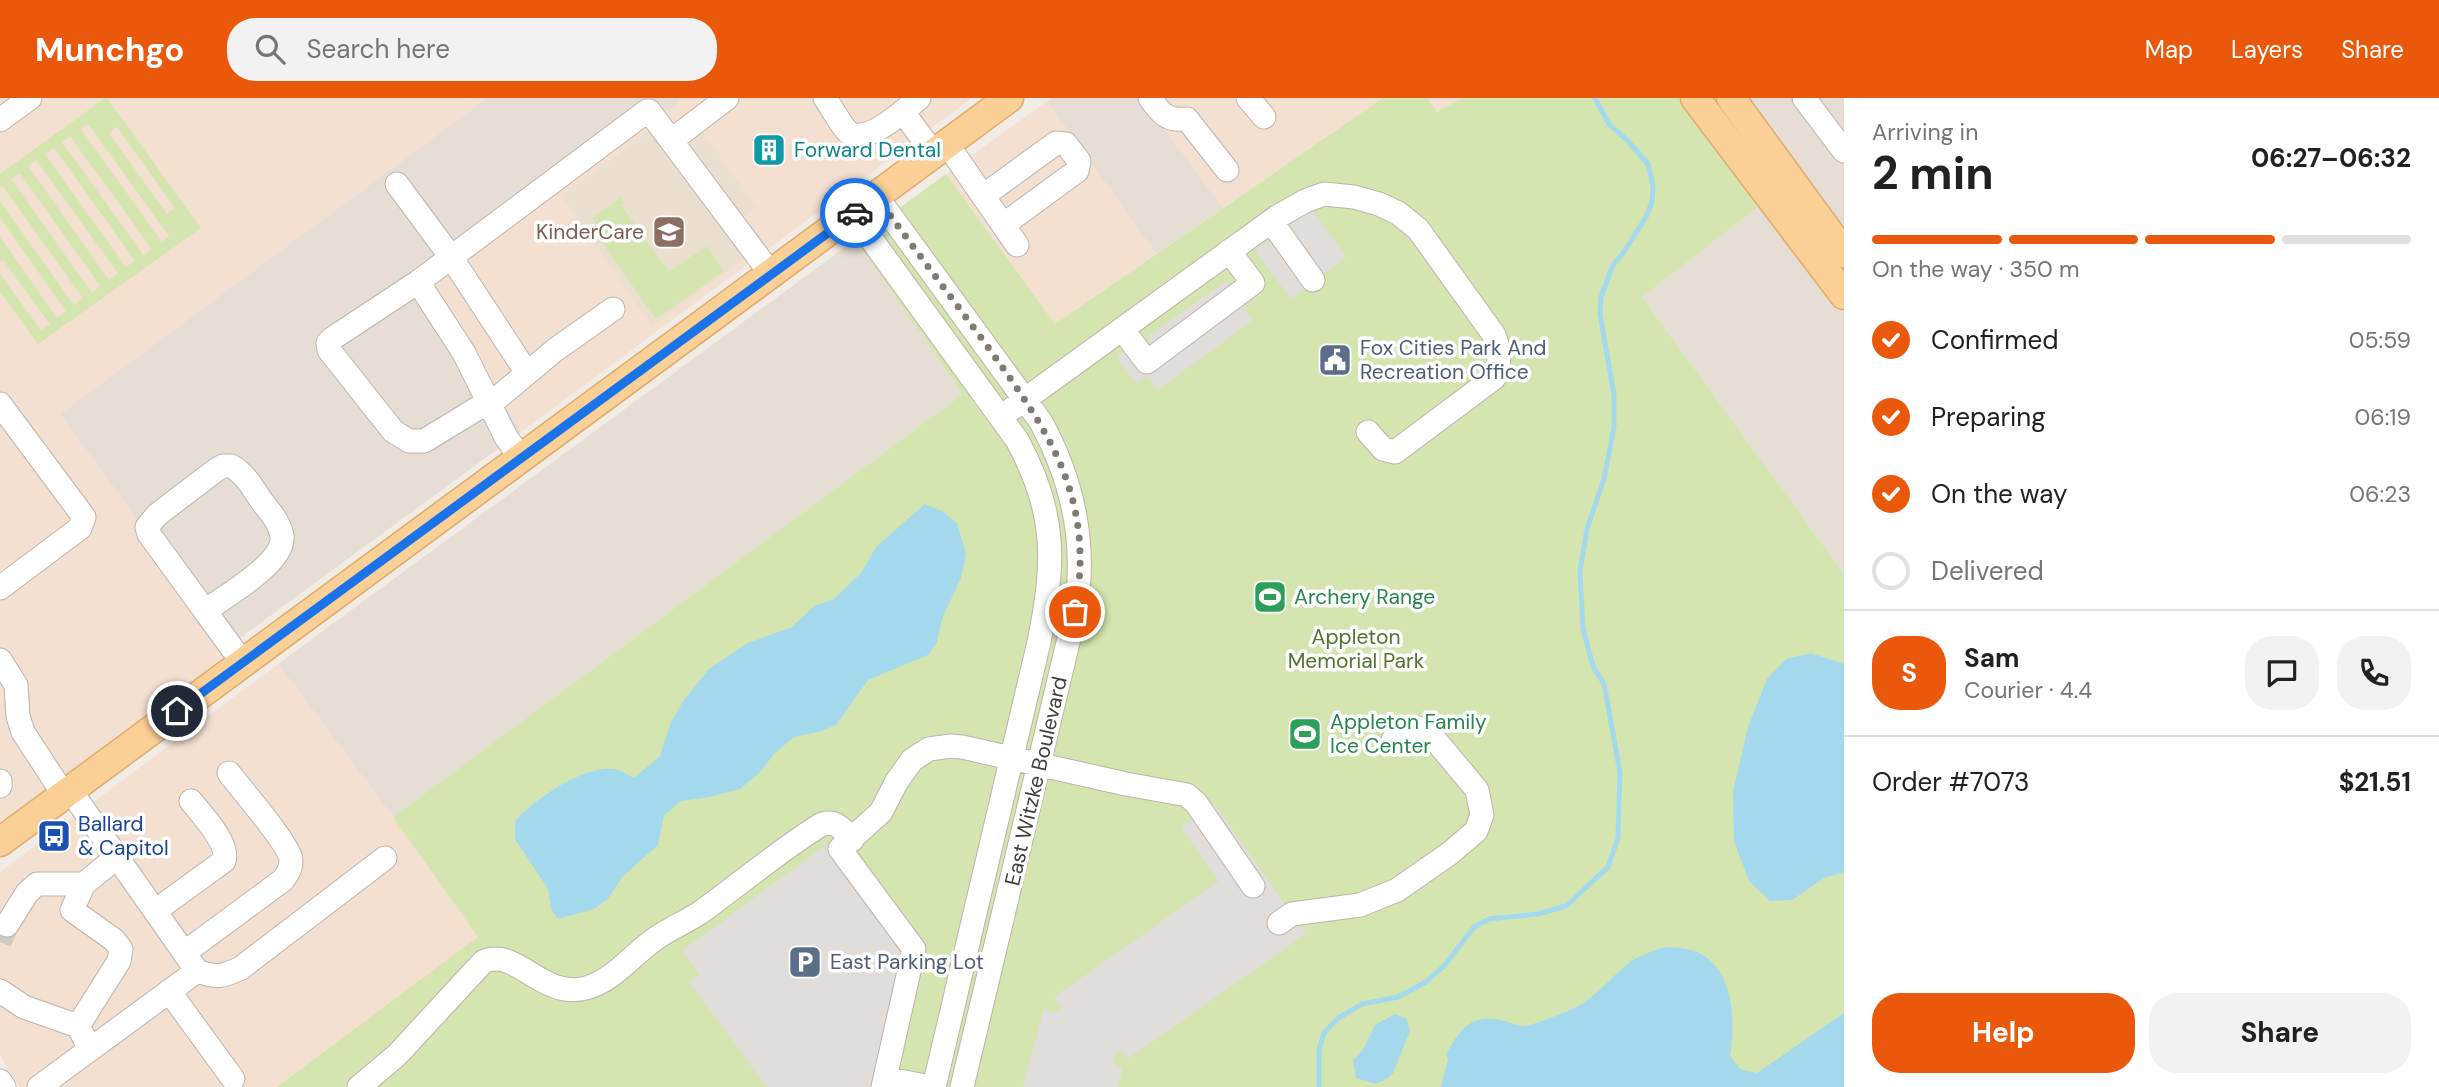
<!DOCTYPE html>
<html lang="en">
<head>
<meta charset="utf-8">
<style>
	:root { --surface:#fff; --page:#f2f2f2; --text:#202124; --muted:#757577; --line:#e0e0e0; --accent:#ea580c }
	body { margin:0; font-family:"DM Sans",sans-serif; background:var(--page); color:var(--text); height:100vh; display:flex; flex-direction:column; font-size:26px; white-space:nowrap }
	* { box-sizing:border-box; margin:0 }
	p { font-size:23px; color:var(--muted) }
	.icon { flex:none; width:38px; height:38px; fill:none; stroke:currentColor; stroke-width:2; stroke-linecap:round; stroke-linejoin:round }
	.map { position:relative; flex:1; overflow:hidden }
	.sheet { display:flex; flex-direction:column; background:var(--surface); width:595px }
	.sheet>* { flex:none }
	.pin { position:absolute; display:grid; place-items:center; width:60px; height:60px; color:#fff; margin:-30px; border:4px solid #fff; border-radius:50%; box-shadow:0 2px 7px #0007 }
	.courier { position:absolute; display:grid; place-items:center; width:70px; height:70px; margin:-35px; border:5px solid #1a73e8; border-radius:50%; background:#fff; color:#222; box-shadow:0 2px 9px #0007 }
	.summary em { font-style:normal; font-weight:700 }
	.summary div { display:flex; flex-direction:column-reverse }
	.summary { display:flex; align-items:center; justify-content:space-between; height:119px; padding:0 28px }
	h1 { font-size:46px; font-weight:700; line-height:52px }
	.bar { display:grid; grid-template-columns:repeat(4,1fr); gap:10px 7px; align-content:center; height:84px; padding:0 28px }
	.bar i { height:9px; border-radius:5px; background:var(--line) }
	.bar .current { background:var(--accent) }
	.bar p { grid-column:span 4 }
	.line { display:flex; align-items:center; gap:18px; padding:0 28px; border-top:2px solid var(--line) }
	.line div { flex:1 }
	.round { display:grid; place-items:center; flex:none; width:74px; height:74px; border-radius:28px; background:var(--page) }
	ol { padding:0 28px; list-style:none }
	li { display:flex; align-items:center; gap:21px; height:77px }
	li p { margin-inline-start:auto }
	li .icon { padding:7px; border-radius:50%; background:var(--accent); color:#fff; stroke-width:4 }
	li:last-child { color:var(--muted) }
	li i { width:38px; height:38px; border:4px solid var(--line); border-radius:50% }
	.action { display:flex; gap:14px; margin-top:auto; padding:14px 28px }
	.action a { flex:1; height:80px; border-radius:28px; background:var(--accent); color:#fff; font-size:28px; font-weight:700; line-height:80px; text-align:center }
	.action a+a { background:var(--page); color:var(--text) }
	header { display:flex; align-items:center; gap:42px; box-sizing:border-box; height:98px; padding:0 35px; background:var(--accent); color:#fff }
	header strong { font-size:33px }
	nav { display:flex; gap:38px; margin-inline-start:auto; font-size:24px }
	.search { width:490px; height:63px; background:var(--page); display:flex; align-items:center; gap:18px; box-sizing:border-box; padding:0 24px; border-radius:28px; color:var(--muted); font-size:26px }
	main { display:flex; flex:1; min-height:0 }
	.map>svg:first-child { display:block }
	.residential { fill:#e6ded4 }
	.commercial { fill:#f3e0d1 }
	.education { fill:#ebdfd0 }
	.green { fill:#d4e5b0; fill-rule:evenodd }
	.parking { fill:#e0dddb }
	.water { fill:#a4d9ed }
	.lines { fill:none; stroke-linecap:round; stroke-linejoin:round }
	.stream { stroke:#a4d9ed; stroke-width:5 }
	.minor-tunnel { stroke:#cfc9c3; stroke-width:23; stroke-dasharray:23 11; stroke-linecap:butt }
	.minor-casing { stroke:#bdb3a9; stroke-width:25 }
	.major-casing { stroke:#deaa67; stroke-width:31 }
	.minor { stroke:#fff; stroke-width:23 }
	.major { stroke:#fad097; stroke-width:28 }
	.done { stroke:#817a73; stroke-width:7; stroke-dasharray:0 12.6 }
	.route { stroke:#1a73e8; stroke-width:9 }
	.labels { text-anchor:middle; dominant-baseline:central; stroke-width:7; stroke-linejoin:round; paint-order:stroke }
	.culture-label { font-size:21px; fill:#0d838f; stroke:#fff; text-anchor:start }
	.education-label { font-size:21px; fill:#785e54; stroke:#fff; text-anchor:end }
	.service-label { font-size:21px; fill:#4e5e75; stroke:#fff; text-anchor:start }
	.leisure-label { font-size:21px; fill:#27864d; stroke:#fff; text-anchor:start }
	.park-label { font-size:21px; fill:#51732b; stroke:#fff }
	.street-label { font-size:21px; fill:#443c35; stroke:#fff }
	.transit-label { font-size:21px; fill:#164399; stroke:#fff; text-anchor:start }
</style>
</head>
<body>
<header>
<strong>Munchgo</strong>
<div class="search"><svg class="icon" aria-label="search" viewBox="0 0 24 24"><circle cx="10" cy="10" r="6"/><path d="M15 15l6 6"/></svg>Search here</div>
<nav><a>Map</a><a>Layers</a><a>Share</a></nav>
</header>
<main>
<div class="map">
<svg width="1844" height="989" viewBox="0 0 1844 989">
	<rect width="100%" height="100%" fill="#f2ece6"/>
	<path class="residential" d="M487,0H679L681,3L429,184L521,334L229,548L60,316Z
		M1051,0H1142L1223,110L1156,156L1047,3Z
		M1744,0H1844V135Z
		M1762,106L1844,215V476L1642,199Z
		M855,142L963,296L393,719L278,566Z"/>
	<path class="commercial" d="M0,0H487L60,316L242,565L0,744Z
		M679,0H972L521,334L429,184L680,3Z
		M1142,0H1383L1223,110Z
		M1427,0H1463L1437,14Z
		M1047,3L1156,156L1055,226L946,76Z
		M278,566L393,719L479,839L277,989H19L0,957V774Z"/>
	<path class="education" d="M689,16L757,109L743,120L762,147L652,229L561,98L653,31L677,24Z"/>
	<path class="green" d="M105,0H107L201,130L38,246L0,194V176L41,232L50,226L3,162L0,163V139L57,220L66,213L0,120V103L74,207L83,200L2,87L0,88V76ZM88,26L169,138L162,144L81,31ZM117,29L175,110L167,116L109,35ZM70,38L152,151L144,158L62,44ZM54,50L135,163L126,169L45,56ZM36,62L118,175L109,182L28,68ZM20,75L100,188L92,195L11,81Z
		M1383,0H1427L1437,14L1463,0H1679L1762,106L1642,199L1844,476V989H277L478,839L393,719L963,296L855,142L946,76L1055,226Z
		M620,100L624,105L621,107L669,174L707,148L724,173L656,221L592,130L597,127L592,120Z"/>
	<path class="parking" d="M1312,111L1346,159L1291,201L1255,152Z
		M1226,183L1253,222L1158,292L1147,279L1136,286L1117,259L1140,242L1150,256L1156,252L1147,239Z
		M1214,705L1306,836L1129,960L1121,951L1115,956L1113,966L1123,970L1118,989H1023L1044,911L1055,915L1062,910L1054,899L1219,783L1181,729Z
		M842,735L923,846L889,989H767L689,884L700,876L682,853Z"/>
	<path class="water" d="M925,406L942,413L957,425L966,456L961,480L942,521L937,544L928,557L868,582L836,627L819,634L794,639L775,655L759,675L740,691L710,699L681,703L664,717L658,747L622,779L608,801L594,811L558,821L551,811L548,791L515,741V723C535,701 583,667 614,671C621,672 628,677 634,680L660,658L671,624L683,603L709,571L748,545L792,529L814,508L834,501L861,475L876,449Z
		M1811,555L1844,566V774L1824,780L1792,802L1770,803L1749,783L1734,743L1733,693L1748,629L1767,581L1786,561Z
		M1665,849C1680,850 1695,850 1707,860C1735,882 1735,927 1730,958L1740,971L1757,975L1844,915V989H1441L1448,961L1446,956C1461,930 1472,914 1505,923C1511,925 1519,929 1526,928C1533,927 1569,913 1576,909C1595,899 1610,881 1626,867C1637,858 1652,853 1665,849Z
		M1395,916L1407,921L1410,933L1393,975L1387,981L1375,986L1356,980L1353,962L1363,952L1375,927Z"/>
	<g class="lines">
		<path class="stream" d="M1319,989V952L1324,935L1337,921L1362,906L1398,899L1426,884L1445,867L1474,829L1489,821L1538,816L1566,808L1608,769L1618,740L1620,674L1604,586L1593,568L1583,531L1580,473L1587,431L1604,381L1614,329V297L1600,216L1601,199L1613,167L1624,154L1646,119L1652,104L1653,87L1648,66L1628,43L1609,26L1595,0"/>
		<path class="minor-tunnel" d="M0,844L7,827"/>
		<defs>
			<path id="minor" d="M825,0C832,10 839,24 847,33C864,50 905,12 919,0
				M1150,0C1161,16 1167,23 1187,21L1227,72
				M1248,0L1264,19
				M1804,0L1844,53
				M903,14L934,56
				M0,22L30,0
				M672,42L727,0
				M947,46L1017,147
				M397,86L451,159L527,275
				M983,98L1056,45L1066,46L1079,63L1077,73L1003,127
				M877,99L1041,324C1073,383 1087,448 1075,515L962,989
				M853,116L1017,342C1057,415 1055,465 1039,544L934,989
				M1271,123L1313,182
				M418,184L333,240L328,245L329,252L393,333L409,343H424L488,304
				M1122,231L1147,264L1253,185L1229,153
				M0,306L84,419L80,430L0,490
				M489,307L555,252L613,211
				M1013,310L1277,119L1305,103L1324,96L1354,99L1379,106L1398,115L1418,131L1494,237C1500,252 1501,265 1494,280L1395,354L1383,351L1368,334
				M521,360L506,339L464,255L418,184L647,13H649L771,176
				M205,513L149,436L147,429L157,417L216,372L223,368H231C246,376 254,392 263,405C271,415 280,425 282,438C285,465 225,498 205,513L243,565
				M0,562L16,587L18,618L23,634L64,697
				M0,683V688
				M155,813L224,763C230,746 202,717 191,703
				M1279,825L1292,816L1360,807L1397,792L1449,756L1476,733L1482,717L1477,692L1427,632L1418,630L1393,642
				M7,827L27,795L37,786H84
				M184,855L283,782C288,775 291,771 291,762C290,747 241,691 229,675
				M197,873C217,880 222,879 241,870L385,760
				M0,893L24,909L78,928
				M169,893L233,981
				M90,951L78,928L119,863L121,851L114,842L72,812L84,786L117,759
				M885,980L930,989
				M0,983L4,989
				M39,989L197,873L70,692
				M359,989L397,957L483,864C516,848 542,902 586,890C613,883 632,857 655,841C669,831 686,824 701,814C741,785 780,752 822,726C837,722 843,732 852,742
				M883,989L914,851L840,751L881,714L897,683L912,662L929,651L951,648L962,649L1126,686L1187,697L1196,705L1253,788"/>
			<path id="major" d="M1695,0L1844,197
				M1731,0L1844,155
				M0,744L1009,0"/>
		</defs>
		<use href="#minor" class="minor-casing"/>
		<use href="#major" class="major-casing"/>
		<use href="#minor" class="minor"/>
		<use href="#major" class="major"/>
	</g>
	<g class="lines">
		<path class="done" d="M855,115L877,99C912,148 949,196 985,245C1049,334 1096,399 1075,514"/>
		<path class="route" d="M177,613L855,115"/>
	</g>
	<defs>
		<symbol id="building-square" viewBox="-11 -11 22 22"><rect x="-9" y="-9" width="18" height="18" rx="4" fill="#0f9aa8" stroke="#fff"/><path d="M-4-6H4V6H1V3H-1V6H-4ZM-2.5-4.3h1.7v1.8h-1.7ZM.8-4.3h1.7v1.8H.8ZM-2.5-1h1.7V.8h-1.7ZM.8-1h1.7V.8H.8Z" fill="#fff"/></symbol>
		<symbol id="school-square" viewBox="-11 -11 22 22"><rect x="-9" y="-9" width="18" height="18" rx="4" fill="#8d6e63" stroke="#fff"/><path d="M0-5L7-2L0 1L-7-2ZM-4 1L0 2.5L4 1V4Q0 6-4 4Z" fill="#fff"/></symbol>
		<symbol id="civic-square" viewBox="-11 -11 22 22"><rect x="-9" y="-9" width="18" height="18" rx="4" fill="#5c6f8a" stroke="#fff"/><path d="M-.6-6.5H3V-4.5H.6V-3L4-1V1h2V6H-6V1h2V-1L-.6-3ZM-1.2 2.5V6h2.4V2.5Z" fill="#fff"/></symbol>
		<symbol id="stadium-square" viewBox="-11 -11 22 22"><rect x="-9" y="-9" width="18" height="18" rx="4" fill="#2e9e5b" stroke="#fff"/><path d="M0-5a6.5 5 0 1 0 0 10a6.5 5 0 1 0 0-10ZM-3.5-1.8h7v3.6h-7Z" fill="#fff"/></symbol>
		<symbol id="bus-square" viewBox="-11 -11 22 22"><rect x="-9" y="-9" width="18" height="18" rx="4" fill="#1a4fb4" stroke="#fff"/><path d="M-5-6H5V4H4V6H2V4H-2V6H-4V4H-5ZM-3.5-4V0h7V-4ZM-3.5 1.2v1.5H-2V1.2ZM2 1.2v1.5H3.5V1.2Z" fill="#fff"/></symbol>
		<symbol id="parking-square" viewBox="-11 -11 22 22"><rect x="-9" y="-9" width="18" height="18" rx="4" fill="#5c6f8a" stroke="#fff"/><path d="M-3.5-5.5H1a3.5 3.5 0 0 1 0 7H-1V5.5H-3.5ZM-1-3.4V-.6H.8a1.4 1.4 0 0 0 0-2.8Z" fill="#fff"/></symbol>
	</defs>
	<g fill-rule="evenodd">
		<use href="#building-square" x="750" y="33" width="38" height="38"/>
		<use href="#school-square" x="650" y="115" width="38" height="38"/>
		<use href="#civic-square" x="1316" y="243" width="38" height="38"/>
		<use href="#stadium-square" x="1251" y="480" width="38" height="38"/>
		<use href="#stadium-square" x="1286" y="617" width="38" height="38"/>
		<use href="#bus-square" x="35" y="719" width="38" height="38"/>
		<use href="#parking-square" x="786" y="845" width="38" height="38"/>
	</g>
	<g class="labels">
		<g class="culture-label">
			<text x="794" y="52">Forward Dental</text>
		</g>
		<g class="education-label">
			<text x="644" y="134">KinderCare</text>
		</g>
		<g class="service-label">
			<text x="1360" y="250">Fox Cities Park And<tspan x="1360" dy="24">Recreation Office</tspan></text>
			<text x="830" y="864">East Parking Lot</text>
		</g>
		<g class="leisure-label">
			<text x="1294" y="499">Archery Range</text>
			<text x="1330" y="624">Appleton Family<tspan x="1330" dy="24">Ice Center</tspan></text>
		</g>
		<g class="park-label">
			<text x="1356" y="539">Appleton<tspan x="1356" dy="24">Memorial Park</tspan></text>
		</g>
		<g class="street-label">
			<text transform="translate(1036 683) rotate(-77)">East Witzke Boulevard</text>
		</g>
		<g class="transit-label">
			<text x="78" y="726">Ballard<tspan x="78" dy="24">&amp; Capitol</tspan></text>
		</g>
	</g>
</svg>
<div class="pin" style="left:1075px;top:514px;background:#ea580c"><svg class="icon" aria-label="bag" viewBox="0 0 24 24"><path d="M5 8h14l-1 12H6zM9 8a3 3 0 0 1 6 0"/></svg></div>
<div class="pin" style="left:177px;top:613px;background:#1f2937"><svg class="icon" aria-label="home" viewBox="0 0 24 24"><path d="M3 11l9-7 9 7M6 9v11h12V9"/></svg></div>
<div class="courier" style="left:855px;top:115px"><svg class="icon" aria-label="car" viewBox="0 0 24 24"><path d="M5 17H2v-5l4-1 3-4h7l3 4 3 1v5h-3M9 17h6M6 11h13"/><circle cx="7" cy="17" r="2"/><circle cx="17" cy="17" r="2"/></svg></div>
</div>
<section class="sheet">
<div class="summary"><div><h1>2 min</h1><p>Arriving in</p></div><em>06:27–06:32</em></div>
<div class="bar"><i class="current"></i><i class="current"></i><i class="current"></i><i></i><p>On the way · 350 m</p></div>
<ol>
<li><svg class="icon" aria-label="check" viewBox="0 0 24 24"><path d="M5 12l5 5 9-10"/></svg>Confirmed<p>05:59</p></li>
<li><svg class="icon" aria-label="check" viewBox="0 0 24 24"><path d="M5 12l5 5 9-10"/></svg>Preparing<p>06:19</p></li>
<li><svg class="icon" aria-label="check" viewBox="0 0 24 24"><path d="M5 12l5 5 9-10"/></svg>On the way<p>06:23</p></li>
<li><i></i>Delivered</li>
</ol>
<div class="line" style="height:126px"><b class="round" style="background:var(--accent);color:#fff">S</b><div><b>Sam</b><p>Courier · 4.4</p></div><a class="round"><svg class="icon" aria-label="chat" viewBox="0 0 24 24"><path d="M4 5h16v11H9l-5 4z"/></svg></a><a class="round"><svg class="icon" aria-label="phone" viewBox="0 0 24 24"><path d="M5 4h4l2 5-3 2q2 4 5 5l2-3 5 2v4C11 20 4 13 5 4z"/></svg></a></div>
<div class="line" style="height:91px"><div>Order #7073</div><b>$21.51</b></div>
<div class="action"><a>Help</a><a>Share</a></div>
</section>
</main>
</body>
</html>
